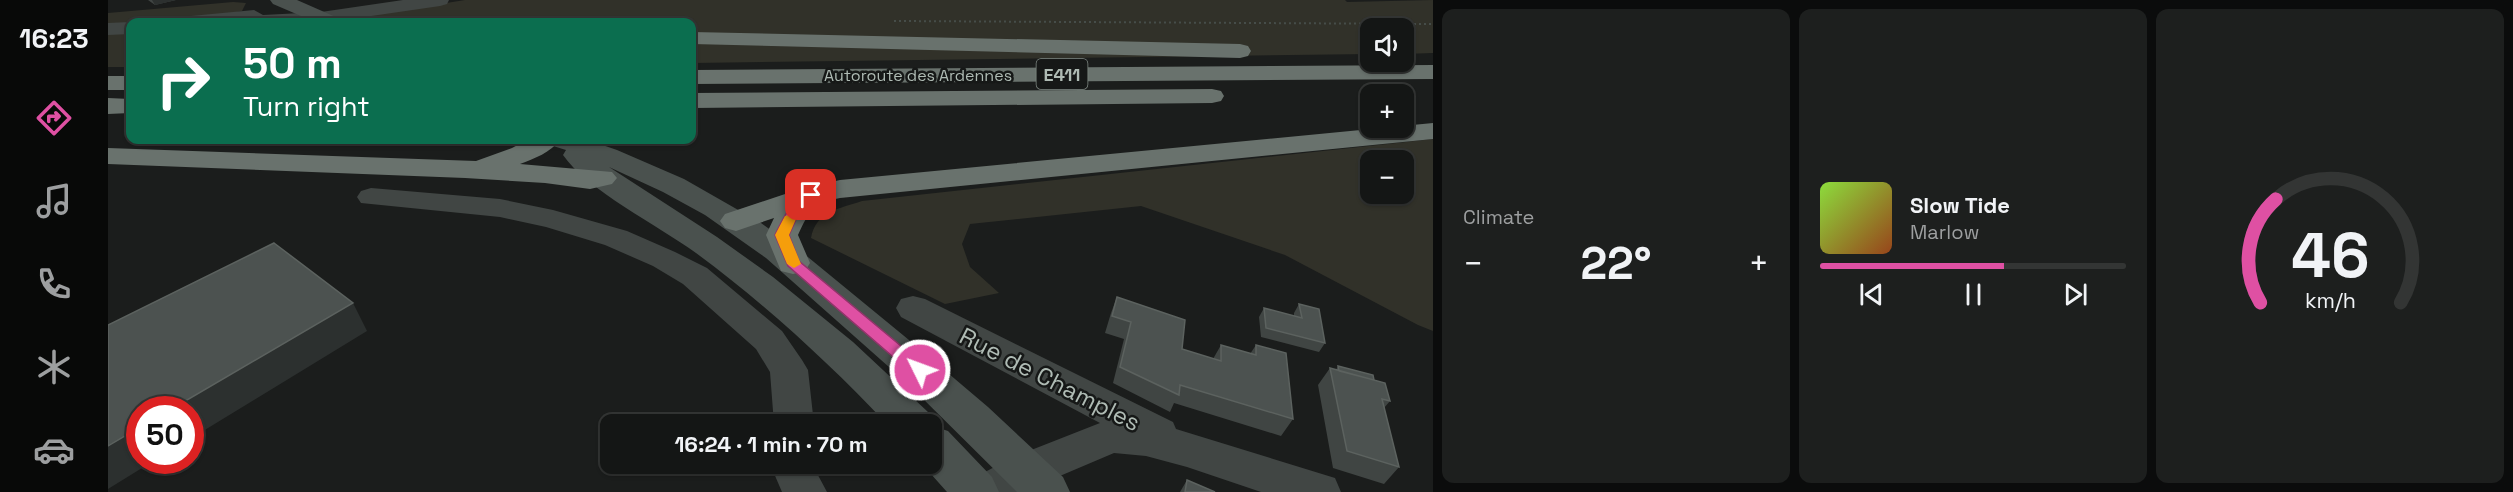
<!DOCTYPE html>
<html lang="en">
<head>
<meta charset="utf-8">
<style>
	body { margin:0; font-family:"Space Grotesk",sans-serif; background:#1d1f1e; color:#f1f3f6; height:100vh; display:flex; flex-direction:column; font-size:22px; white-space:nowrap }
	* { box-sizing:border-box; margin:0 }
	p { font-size:20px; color:#9d9fa0 }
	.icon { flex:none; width:33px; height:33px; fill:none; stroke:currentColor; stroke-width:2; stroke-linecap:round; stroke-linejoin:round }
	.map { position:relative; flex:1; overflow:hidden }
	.side { display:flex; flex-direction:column; gap:9px; padding:9px; background:#0b0c0c; width:1080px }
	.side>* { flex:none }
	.hud { position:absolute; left:18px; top:18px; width:570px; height:126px; border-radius:12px; box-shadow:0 2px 4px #0004,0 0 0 2px #333534; background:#0b6e4f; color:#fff; overflow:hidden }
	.buttons { position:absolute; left:1252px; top:18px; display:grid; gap:12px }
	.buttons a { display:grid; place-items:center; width:54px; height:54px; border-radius:12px; background:#141615; box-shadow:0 2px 4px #0004,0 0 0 2px #333534; font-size:30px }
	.speed { position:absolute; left:18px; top:396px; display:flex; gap:12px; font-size:30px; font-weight:700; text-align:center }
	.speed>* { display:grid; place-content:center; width:78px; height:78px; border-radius:50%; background:#141615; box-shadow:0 2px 4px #0004,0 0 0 2px #333534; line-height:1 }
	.speed .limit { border:9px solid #d22; background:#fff; color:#111 }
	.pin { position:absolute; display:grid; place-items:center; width:51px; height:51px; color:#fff; margin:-26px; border-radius:12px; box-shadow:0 3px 9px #0006 }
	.me { position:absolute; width:66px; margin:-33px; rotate:312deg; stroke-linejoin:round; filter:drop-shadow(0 0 4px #0008) }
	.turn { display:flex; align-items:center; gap:21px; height:126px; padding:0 18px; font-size:27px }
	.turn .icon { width:78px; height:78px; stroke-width:2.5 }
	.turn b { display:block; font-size:42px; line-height:51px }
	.big { font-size:45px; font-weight:700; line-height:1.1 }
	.side .widget { flex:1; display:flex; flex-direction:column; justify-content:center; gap:9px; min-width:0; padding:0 21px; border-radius:12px; background:#1d1f1e }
	.side .dial { align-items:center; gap:0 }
	.dial svg { height:156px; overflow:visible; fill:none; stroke:#333534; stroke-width:7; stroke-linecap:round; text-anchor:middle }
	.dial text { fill:#f1f3f6; stroke:none }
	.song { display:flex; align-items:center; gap:18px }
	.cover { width:72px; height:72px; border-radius:9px; background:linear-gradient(135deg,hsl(90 70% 55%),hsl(20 70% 35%)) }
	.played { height:6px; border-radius:3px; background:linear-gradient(90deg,#df50a3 60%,#333534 60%) }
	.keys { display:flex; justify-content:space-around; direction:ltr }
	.heat { display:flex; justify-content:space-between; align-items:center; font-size:33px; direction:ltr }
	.side .tiles { flex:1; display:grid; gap:9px; grid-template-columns:repeat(3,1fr) }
	.trip { position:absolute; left:492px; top:414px; width:342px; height:60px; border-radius:12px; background:#141615; box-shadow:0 2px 4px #0004,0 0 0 2px #333534; font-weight:700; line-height:60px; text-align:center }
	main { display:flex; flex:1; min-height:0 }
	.tab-bar { display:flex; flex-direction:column; width:108px; justify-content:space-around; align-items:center; background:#080908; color:#9d9fa0 }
	.tab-bar .icon { width:42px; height:42px }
	.tab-bar .on { color:#df50a3 }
	.tab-bar b { font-size:27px; color:#f1f3f6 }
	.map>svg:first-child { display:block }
</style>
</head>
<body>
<main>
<nav class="tab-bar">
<b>16:23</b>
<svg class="icon on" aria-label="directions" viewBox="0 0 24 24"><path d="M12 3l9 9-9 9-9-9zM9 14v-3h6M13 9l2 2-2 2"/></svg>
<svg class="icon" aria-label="music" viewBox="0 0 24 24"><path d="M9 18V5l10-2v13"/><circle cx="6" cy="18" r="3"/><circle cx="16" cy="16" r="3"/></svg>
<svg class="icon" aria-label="phone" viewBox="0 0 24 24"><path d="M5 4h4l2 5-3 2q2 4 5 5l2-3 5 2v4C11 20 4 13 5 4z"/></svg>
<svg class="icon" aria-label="climate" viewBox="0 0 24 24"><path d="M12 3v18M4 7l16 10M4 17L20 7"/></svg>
<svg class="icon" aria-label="car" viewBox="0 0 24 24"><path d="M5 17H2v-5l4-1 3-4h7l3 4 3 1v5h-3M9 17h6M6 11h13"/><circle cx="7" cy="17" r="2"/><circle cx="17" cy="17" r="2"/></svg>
</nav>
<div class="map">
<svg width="1325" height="492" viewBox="0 0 1325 492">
	<rect width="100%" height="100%" fill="#1b1d1c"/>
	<!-- green -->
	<path fill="#313129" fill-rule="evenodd" d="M357 0H1237L1239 2 1325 0V53L1296 54V28H1263V54L584 63V22H273L257 16Z
		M125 2 138 3 134 11 101 18 0 24V13Z
		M22 32V67H0V34Z
		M1325 139V331L1310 325 1177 255 1033 206 862 224 854 244 862 267 891 293 837 304 703 238C708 211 731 209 754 201ZM1263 160H1296V194H1263Z"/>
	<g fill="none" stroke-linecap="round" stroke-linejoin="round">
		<!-- path -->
		<path stroke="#464d49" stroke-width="2" stroke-dasharray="2 3" stroke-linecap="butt" d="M336 20 581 19
			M786 21 1325 24"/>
		<!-- street -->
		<path fill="#414644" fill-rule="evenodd" d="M295 0H341L339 4 332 6 222 22H73L76 18 83 16 146 10 155 15 213 12Z
			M22 22H24L22 34 0 35V23Z
			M263 188 392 199 445 210 519 231 567 252 599 268 674 331 694 360 700 370 706 424H666L662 372 648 349 575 284 545 266 497 245 438 227 392 217 253 203 249 197 253 191Z
			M805 296 817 299 1065 422 1068 429 1227 478 1233 492H1153L1079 467 1038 456 1006 453 933 484 921 492H860L866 478 903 458 992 423 793 317 788 308 793 299Z
			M662 464H704L719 492H674Z"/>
		<!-- secondary -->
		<path fill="#4a514e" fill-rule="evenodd" d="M162 0H189L230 18 233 22H207L165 4Z
			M442 140H480L509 150 576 179 653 223 695 253 801 340 880 407 955 477 962 492H909L799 383 658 258 597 215 555 192 501 167 609 237 665 277 745 342 820 412 825 426 840 431 884 477 891 492H839L814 464H824V424H779C720 362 657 304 588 253 551 226 479 190 455 155L458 150 445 146Z"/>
		<!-- highway -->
		<path fill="#69726d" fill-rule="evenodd" d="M584 32 1132 44 1140 46 1143 51 1140 56 1132 58 584 44Z
			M1325 65V79L584 84V70Z
			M0 76H22V90H0Z
			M1104 89 1113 91 1116 96 1113 101 1104 103 584 108V93Z
			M0 98 22 99V113L0 114Z
			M1325 123V139L732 198C706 203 701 211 690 235L702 263 697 271 685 274 673 271 658 235 666 218 628 231 617 228 612 221 617 214 692 189 732 180Z
			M419 140H452C443 152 426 159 412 164L504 172 509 178 504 184 482 189 437 183 357 178 0 164V148L368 161 404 148Z"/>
	</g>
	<!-- wall -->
	<path fill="#404543" d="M40 0H68L47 5Z
		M1009 297 1074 349 1105 359 1113 345 1142 354 1148 345 1185 419 1173 436 1066 403 1062 412 1005 383 1016 339 997 333 1003 313Z
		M1191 304 1217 343 1211 352 1153 337 1151 317 1156 308 1186 316V313Z
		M1230 366 1266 380 1282 401 1276 408 1291 467 1276 484 1225 468 1210 385 1222 368 1228 370Z
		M1079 480 1107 492H1072Z"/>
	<!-- shaded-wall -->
	<path fill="#2c302f" d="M44 0H68L47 5Z
		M245 303 259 331 82 439V410H62Z
		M32 427V460H47L0 489V446Z"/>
	<!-- building -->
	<path fill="#4c5250" stroke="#5c625f" stroke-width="1.5" d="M166 243 245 303 62 410H32V427L0 446V325Z
		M1009 297 1077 320 1074 349 1113 361V345L1148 355V345L1178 353 1185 419 1072 385 1071 395 1012 367 1023 322 1004 316Z
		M1191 304 1211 309 1217 343 1158 328 1156 308 1194 318Z
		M1230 366 1265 375 1266 380 1231 371Z
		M1222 368 1277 383 1282 401 1274 399 1291 467 1239 451Z
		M1079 480 1107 492H1077Z"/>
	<!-- route -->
	<path fill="#df50a3" stroke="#91346a" stroke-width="1.5" d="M703 191 709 195 691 213 681 235 691 261 817 366 820 370 817 375 812 376 806 375 680 266 667 235C675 219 684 197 703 191Z"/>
	<!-- slow -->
	<path fill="#f59e0b" d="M682 215 688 219 681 235 693 264 686 268 679 264 667 235 677 216Z"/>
	<g text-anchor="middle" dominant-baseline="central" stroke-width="5" stroke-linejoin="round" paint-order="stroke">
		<!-- far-street labels -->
		<g font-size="16" fill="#afbbb4" stroke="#161817">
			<text x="810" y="75">Autoroute des Ardennes</text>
		</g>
		<!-- shield labels -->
		<rect fill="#161817" stroke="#818a85" stroke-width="1.5" x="928.5" y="59" width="51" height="30" rx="4.5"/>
		<g font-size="18" font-weight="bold" fill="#afbbb4">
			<text x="954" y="74">E411</text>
		</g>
		<!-- near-street labels -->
		<g font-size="24" fill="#afbbb4" stroke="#161817">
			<text transform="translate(942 379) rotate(27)">Rue de Champles</text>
		</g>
	</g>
</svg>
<div class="buttons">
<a><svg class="icon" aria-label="sound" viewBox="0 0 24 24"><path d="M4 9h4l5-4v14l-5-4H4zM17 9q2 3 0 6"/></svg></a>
<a>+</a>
<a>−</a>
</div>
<div class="speed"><div class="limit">50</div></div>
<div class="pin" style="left:703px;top:195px;background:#d93025"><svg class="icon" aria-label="arrive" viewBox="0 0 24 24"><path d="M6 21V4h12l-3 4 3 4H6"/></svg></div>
<svg class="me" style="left:812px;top:370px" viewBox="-20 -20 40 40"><circle r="17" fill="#df50a3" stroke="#fff" stroke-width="3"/><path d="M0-11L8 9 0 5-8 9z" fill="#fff"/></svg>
<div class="trip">16:24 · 1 min · 70 m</div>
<div class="hud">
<div class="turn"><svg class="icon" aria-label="right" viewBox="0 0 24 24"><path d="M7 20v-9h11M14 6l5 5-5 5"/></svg><div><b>50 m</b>Turn right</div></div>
</div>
</div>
<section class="side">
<div class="tiles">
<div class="widget"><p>Climate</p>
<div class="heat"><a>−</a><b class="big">22°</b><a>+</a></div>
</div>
<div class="widget">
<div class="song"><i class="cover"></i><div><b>Slow Tide</b><p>Marlow</p></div></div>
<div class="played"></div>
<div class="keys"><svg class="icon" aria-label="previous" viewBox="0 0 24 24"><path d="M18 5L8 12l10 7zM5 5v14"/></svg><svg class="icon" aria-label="pause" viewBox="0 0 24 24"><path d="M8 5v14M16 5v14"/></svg><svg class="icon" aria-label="next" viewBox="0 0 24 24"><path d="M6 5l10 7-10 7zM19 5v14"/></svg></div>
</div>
<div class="widget dial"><svg viewBox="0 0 100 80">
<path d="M14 69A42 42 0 1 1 86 69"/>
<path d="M14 69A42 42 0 0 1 22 16" stroke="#df50a3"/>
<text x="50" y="56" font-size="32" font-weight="700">46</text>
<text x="50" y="72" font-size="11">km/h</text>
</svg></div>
</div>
</section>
</main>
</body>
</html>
